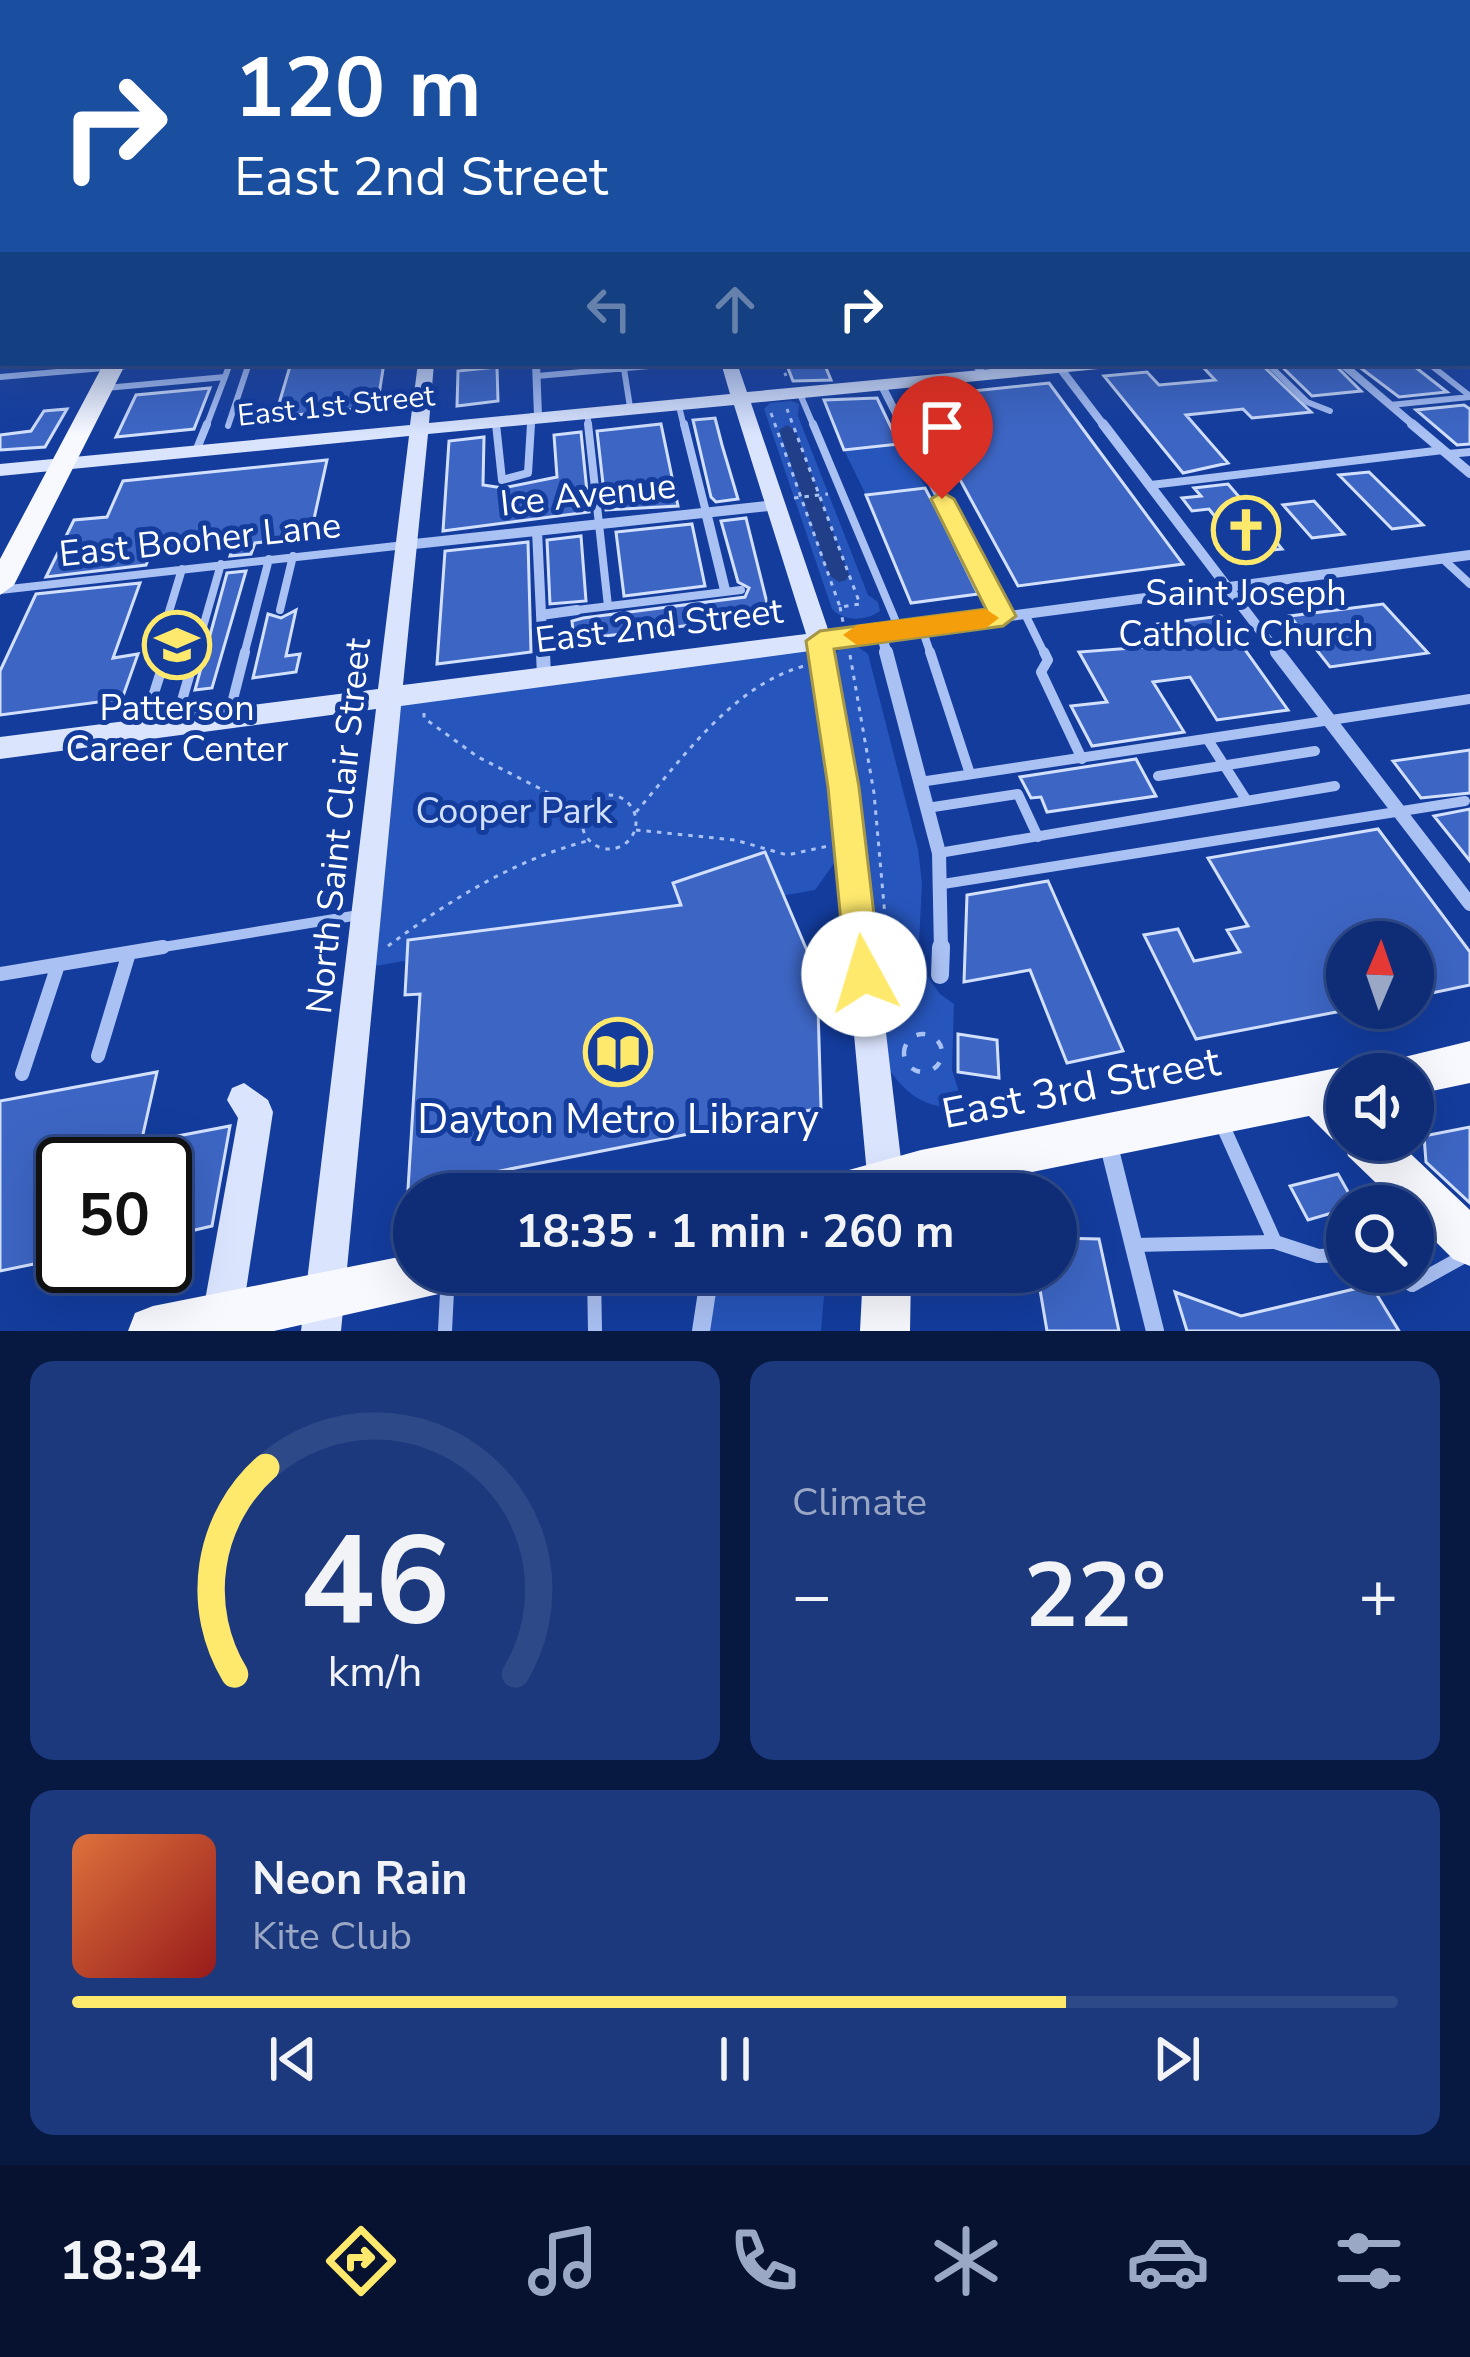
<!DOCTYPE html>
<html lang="en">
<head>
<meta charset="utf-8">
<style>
	body { margin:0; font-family:"Nunito Sans",sans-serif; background:#1c397e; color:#f1f3f6; height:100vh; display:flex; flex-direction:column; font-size:45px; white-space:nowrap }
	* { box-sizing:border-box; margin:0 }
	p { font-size:39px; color:#9ba8c5 }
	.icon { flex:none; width:66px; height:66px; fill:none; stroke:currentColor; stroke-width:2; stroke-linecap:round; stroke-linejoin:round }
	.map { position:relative; height:1331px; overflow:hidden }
	.side { display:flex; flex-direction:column; gap:30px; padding:30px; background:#081941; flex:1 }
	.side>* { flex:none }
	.guide { position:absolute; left:0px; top:0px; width:1470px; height:366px; box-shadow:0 12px 48px #0002,0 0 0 3px #2e4988; background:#1a4fa0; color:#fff; overflow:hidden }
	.needle { width:78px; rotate:2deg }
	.fabs { position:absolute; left:1326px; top:921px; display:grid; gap:24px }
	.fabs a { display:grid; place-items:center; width:108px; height:108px; border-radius:50%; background:#0e2d76; box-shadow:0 12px 48px #0002,0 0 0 3px #2e4988; font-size:60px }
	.speed { position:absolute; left:36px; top:1137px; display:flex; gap:24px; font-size:60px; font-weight:700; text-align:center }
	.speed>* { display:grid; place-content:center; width:156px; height:156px; border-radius:50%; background:#0e2d76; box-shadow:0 12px 48px #0002,0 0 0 3px #2e4988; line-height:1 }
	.speed .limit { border:6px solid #111; border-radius:18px; background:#fff; color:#111 }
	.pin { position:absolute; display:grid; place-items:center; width:102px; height:102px; color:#fff; margin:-123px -51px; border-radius:50% 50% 50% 0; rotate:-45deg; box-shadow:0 0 12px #0007 }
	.pin .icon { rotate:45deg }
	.me { position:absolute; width:132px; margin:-66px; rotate:354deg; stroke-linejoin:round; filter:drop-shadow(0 0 9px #0008) }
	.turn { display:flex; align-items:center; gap:42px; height:252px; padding:0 36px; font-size:54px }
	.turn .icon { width:156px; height:156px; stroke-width:2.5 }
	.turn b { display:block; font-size:84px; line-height:102px }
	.lanes { display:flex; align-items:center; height:114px; padding:0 36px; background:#0003; justify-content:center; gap:60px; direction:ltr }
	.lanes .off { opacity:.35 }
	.big { font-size:90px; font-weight:700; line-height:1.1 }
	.side .widget { flex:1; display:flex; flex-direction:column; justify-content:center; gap:18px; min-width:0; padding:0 42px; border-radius:24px; background:#1c397e }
	.side .dial { align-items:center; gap:0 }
	.dial svg { height:312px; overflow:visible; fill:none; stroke:#2e4988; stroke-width:7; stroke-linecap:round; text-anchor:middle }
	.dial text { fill:#f1f3f6; stroke:none }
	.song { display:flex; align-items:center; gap:36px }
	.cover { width:144px; height:144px; border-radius:18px; background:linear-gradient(135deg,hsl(20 70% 55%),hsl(0 70% 35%)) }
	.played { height:12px; border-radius:6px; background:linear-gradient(90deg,#ffe96d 75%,#2e4988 75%) }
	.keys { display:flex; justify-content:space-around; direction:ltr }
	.heat { display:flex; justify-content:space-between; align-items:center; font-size:66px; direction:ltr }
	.side .tiles { flex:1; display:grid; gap:30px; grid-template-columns:1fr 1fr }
	.widget:last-child { grid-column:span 2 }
	.trip { position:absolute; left:393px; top:1173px; width:684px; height:120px; border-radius:60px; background:#0e2d76; box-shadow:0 12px 48px #0002,0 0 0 3px #2e4988; font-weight:700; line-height:120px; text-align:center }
	.tabs { display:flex; height:192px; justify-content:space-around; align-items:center; background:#06122f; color:#9ba8c5 }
	.tabs .icon { width:84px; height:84px }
	.tabs .selected { color:#ffe96d }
	.tabs b { font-size:54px; color:#f1f3f6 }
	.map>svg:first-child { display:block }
</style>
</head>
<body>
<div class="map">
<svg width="1470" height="1331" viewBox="0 0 1470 1331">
	<rect width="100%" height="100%" fill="#133c9d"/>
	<!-- green -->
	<path fill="#2655bb" d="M791 401 799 404 798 416 868 595 878 602 880 611C867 621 843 622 832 609L764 409 770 403Z
		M899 444 926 488 866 495 844 450Z
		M820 641 850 841 815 890 358 969 390 698Z
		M854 644 868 654 918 849 922 883 918 963 940 994 954 1004 952 1070 963 1105C927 1113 901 1091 884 1061L832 658 842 646Z
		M717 1273 826 1272 821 1331H706Z"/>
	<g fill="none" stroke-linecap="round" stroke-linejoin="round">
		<!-- canal -->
		<path fill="#213f89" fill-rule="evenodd" d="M787 425 795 430 849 575 846 580 839 582 829 575 779 430Z"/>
	</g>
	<!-- building -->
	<path fill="#3d66c4" stroke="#d2e0fd" stroke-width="3" d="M291 363H384L377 407 275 417Z
		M786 363H824L831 380 793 381Z
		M1260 363 1311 412 1252 418 1243 409 1186 415 1228 463 1183 473 1104 376 1147 372 1159 385 1215 380 1202 366Z
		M1278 363H1333L1361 391 1312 396Z
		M1354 363H1410L1447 392 1399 397Z
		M497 367 498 401 457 406 458 371Z
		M1049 383 1088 436 1183 564 1018 586 915 397Z
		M210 388 194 429 116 437 136 395Z
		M877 398 899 444 844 450 824 400Z
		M1464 405 1470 409V444L1457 445 1416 410Z
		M67 409 45 447 0 450V435L31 431 44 411Z
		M715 418 722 445 738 499 716 502 711 497 693 420Z
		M661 424 678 506 606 510 597 431Z
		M581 432 589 512 443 531 449 441 484 437 483 485 503 488 557 477 554 435Z
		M327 460 310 537 255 543 251 554 230 556 234 545 150 555 146 565 46 577 74 520 107 517 123 481Z
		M1369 472 1423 525 1392 529 1339 475Z
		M1228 484 1259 520 1282 549 1244 553 1209 509 1192 511 1182 498 1201 496 1194 488Z
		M925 488 940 516 978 594 911 603 866 495Z
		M1314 501 1344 534 1312 538 1283 505Z
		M746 518 770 615 574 640 572 621 583 618 745 597 749 588 738 582 721 521Z
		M692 524 705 586 624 596 616 532Z
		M581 536 586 601 550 604 547 540Z
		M528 542 531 652 437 664 445 551Z
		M246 571 212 688 195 690 227 573Z
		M140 583 113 658 138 654 122 699 0 715V671L36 594Z
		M1383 604 1428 653 1330 667 1290 616Z
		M296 610 286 656 300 654 296 672 253 678 268 614 281 618Z
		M1221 616 1288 710 1217 720 1190 677 1153 682 1184 732 1092 746 1071 706 1107 702 1079 652 1172 645 1158 624Z
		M1470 750V793L1421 798 1393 761Z
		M1136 759 1156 796 1047 812 1041 797 1031 798 1020 777Z
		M1470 809V861L1434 816Z
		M1378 829 1470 952V985L1413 997V942H1347V1010L1196 1039 1144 935 1178 929 1194 961 1240 952 1227 930 1248 926 1208 858Z
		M765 852 817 974 821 1108 408 1189 420 994 405 995 408 940 681 905 673 883Z
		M1048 881 1123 1051 1067 1063 1030 970 964 982 967 895Z
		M958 1034 997 1040 999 1078 958 1072Z
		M157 1072 141 1143 230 1126 212 1226 165 1237V1164H63V1258L0 1271V1101Z
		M1470 1127V1203L1426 1162 1424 1136Z
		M1338 1174 1356 1206 1308 1220 1290 1186Z
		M1056 1238 1099 1239 1119 1331H1047L1037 1272H1056Z
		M1371 1285 1399 1331H1187L1175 1292 1241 1316Z"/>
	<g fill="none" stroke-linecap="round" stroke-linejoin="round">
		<!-- path-far1 -->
		<path stroke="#aac1f4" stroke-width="3" stroke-dasharray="4.5 6" stroke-linecap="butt" d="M781 363 786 376
			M771 413 840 607 860 604 787 409
			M840 607 843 622
			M850 655 874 793 888 950
			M424 713V718L478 757 584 811
			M582 822a27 27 0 1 1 54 0a27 27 0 1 1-54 0Z
			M636 812C683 758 732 686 804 666
			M636 830 735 840 787 855 828 846
			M388 946C450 900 512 861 587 841"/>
		<!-- path -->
		<path stroke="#aac1f4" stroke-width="4.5" stroke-dasharray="9 14" stroke-linecap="butt" d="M888 947 892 991
			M904 1053a19 19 0 1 1 38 0a19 19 0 1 1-38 0Z"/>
		<!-- lane-far3 -->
		<path stroke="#aac1f4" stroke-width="6" d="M1267 363 1307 402 1330 411
			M1428 363 1470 396
			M624 369 630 407
			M537 376 683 363
			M0 377 161 363
			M106 388 225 377 230 363
			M800 394 814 427
			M678 402 684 427
			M1390 405 1470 397
			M587 412 589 427
			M496 420 497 427
			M228 426 249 363
			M206 427 225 377
			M531 427 532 416"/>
		<!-- lane-far2 -->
		<path stroke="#aac1f4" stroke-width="8" d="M496 424 502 480 528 473 531 424
			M588 424 608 606
			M684 424 706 512
			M813 424 899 629
			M196 451 207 424
			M1448 454 1470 452
			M1151 485 1443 450
			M1443 559 1470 584
			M0 590 405 545
			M280 610 293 556
			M577 610 741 590
			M1025 614 1045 655
			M921 626 931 655
			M166 655 170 643 161 638 182 569
			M195 655 221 564
			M244 655 269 559"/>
		<!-- lane-far1 -->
		<path stroke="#aac1f4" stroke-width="10" d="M930 652 970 774
			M1044 652 1048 660 1041 672 1082 759
			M228 719 245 652
			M176 721 196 652
			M144 725 167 652
			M1208 740 1247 801
			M1158 776 1315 751
			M920 782 1470 699
			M927 808 1018 794 1038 837
			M939 853 1335 786
			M943 884 1465 801
			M145 950 359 915"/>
		<!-- lane -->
		<path stroke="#aac1f4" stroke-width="14" d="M0 974 163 947
			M98 1056 129 953
			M22 1074 58 965
			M1275 1242 1318 1256 1347 1255
			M1134 1245 1275 1242 1222 1124
			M594 1272 595 1331
			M1394 1272 1412 1285 1470 1253
			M445 1331 448 1272"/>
		<!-- street-far3 -->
		<path stroke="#aac1f4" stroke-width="8" d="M536 363 538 416
			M975 363 980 370
			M1341 363 1416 427
			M1060 368 1105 427
			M882 386 903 427"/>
		<!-- street-far2 -->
		<path stroke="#aac1f4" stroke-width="10" d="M902 424 1003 616
			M1103 424 1279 655
			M1412 424 1470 473
			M706 512 725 590
			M537 531 543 655
			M405 545 777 505
			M541 615 577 610
			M881 632 887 655
			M821 641 1470 555"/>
		<!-- street-far1 -->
		<path stroke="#aac1f4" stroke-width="14" d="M543 652 544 677
			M886 652 939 853 941 950
			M1277 652 1470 904"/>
		<!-- street -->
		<path stroke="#aac1f4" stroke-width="18" d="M940 975 941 947
			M1108 1142 1155 1331
			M701 1331 710 1272"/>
		<!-- secondary -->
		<path fill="#dae4fd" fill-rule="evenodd" d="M1467 258H1470V268H1467Z
			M1467 320H1470V330H1467Z
			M418 363H434L429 423 730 394 721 363H737L747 392 1056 363H1117L1109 368 751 403 832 641 857 787 904 1185 900 1194H872L868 1185 831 787 810 651 401 706 341 1331H301L376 709 0 759V737L378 689 409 436 0 476V464L410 425ZM734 405 806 634 403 685 428 434Z
			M244 1083 268 1100 273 1112 242 1317 236 1331H208L202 1317 238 1118 227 1100 232 1088Z"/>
		<!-- primary -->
		<path fill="#f7f9ff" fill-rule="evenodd" d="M0 300H3V312H0Z
			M104 363H126L14 585 0 595V559Z
			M1470 1041V1083L1413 1095V1074H1390L1396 1059Z
			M1347 1066 1363 1074H1347V1140H1396L1470 1210V1266L1453 1259 1413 1219V1206H1400L1348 1156 1344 1144 1332 1139 1309 1116 923 1194H813L820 1178 921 1150Z
			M414 1254V1272H468L461 1289 274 1331H128L135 1313 153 1306Z
			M863 1272H911L910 1331H860Z"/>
		<!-- path-bridge -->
		<path stroke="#aac1f4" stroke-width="3" stroke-dasharray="4.5 6" stroke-linecap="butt" d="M794 498 828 494"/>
	</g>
	<!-- sky -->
	<linearGradient id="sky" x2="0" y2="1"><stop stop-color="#0a2156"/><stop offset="0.57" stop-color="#3356a5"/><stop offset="1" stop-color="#3356a5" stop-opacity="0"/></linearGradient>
	<rect width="1470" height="435" fill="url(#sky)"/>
	<!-- route -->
	<path fill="#ffe96d" stroke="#a69747" stroke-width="3" d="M942 492 954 499 1016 616 1003 626 834 649 859 787 881 974 876 987 864 992 851 987 846 974 828 787 806 641 820 631 986 609 931 499Z"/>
	<!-- slow -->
	<path fill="#f59e0b" d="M986 609 999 618 986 628 857 645 843 635 857 625Z"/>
	<!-- icons -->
	<defs>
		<g id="church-ring" transform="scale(3.45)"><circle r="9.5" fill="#133c9d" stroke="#ffe96d" stroke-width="1.5"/><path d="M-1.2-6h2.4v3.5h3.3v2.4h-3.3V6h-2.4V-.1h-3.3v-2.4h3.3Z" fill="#ffe96d"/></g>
		<g id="school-ring" transform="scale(3.45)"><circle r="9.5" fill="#133c9d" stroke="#ffe96d" stroke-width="1.5"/><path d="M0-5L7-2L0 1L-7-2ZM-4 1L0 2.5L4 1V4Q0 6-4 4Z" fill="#ffe96d"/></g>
		<g id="library-ring" transform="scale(3.45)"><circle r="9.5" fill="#133c9d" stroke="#ffe96d" stroke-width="1.5"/><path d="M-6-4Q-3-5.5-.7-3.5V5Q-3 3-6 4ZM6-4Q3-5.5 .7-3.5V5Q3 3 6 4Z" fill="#ffe96d"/></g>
	</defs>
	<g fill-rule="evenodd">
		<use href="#church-ring" x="1246" y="530"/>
		<use href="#school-ring" x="177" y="645"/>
		<use href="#library-ring" x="618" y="1052"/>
	</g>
	<g text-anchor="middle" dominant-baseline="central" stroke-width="10" stroke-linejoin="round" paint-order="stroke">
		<!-- far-street labels -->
		<g font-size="30" fill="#fff" stroke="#133c9d">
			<text transform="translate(336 406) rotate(-6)">East 1st Street</text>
		</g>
		<!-- street labels -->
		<g font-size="36" fill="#fff" stroke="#133c9d">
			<text transform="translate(588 495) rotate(-6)">Ice Avenue</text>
			<text transform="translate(200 540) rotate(-6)">East Booher Lane</text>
			<text transform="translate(659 626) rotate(-7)">East 2nd Street</text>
			<text transform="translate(339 826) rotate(-84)">North Saint Clair Street</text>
		</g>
		<!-- poi labels -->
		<g font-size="36" fill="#fff" stroke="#133c9d">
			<text x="1246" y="593">Saint Joseph<tspan x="1246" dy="41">Catholic Church</tspan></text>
			<text x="177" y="708">Patterson<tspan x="177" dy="41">Career Center</tspan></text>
		</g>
		<!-- park labels -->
		<g font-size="36" fill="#d2e0fd" stroke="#133c9d">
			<text x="514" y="811">Cooper Park</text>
		</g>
		<!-- near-street labels -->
		<g font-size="42" fill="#fff" stroke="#133c9d">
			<text transform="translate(1081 1088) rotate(-11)">East 3rd Street</text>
		</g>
		<!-- near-poi labels -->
		<g font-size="42" fill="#fff" stroke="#133c9d">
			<text x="618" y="1119">Dayton Metro Library</text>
		</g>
	</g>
</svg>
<div class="fabs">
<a><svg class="needle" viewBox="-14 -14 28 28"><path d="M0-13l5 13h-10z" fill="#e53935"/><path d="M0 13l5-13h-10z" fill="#9ba8c5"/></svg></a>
<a><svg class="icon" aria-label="sound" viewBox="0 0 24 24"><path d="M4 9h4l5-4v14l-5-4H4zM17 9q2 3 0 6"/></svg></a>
<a><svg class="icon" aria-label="search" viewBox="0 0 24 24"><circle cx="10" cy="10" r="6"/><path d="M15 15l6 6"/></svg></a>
</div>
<div class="speed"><div class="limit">50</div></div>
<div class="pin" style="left:942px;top:499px;background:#d93025"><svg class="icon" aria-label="arrive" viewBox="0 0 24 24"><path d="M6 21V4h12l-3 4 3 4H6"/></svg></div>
<svg class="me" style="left:864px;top:974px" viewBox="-20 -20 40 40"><circle r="19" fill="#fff"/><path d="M0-13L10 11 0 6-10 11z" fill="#ffe96d"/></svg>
<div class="trip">18:35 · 1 min · 260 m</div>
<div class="guide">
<div class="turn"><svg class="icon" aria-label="right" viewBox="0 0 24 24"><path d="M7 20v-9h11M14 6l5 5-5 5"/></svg><div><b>120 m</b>East 2nd Street</div></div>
<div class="lanes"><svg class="icon off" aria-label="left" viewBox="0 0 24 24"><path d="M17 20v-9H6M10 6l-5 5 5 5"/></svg><svg class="icon off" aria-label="ahead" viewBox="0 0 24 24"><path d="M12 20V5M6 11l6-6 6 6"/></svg><svg class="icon" aria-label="right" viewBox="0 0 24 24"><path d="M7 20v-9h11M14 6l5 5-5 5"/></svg></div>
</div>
</div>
<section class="side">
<div class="tiles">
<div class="widget dial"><svg viewBox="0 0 100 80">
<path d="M14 69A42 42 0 1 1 86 69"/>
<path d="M14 69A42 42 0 0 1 22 16" stroke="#ffe96d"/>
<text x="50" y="56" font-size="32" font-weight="700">46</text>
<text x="50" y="72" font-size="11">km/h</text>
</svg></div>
<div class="widget"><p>Climate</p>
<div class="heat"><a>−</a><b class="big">22°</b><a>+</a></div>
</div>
<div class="widget">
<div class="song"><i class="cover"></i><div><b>Neon Rain</b><p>Kite Club</p></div></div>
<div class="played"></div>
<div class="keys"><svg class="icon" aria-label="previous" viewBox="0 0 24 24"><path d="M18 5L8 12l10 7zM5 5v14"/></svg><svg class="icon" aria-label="pause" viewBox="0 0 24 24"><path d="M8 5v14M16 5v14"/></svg><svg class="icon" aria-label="next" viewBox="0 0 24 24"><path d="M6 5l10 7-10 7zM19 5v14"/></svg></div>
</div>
</div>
</section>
<nav class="tabs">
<b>18:34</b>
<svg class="icon selected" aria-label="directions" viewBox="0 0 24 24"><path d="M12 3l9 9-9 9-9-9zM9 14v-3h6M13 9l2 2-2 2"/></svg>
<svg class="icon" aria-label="music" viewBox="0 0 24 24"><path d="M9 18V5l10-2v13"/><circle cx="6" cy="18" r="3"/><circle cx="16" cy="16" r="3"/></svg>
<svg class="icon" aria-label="phone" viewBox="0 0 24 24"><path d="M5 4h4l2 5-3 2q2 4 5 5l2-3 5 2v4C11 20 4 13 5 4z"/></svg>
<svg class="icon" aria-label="climate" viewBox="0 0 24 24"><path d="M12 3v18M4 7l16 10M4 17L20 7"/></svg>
<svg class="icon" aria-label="car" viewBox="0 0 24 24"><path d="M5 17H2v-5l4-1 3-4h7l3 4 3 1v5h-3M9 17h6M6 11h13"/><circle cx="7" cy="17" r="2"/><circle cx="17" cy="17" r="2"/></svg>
<svg class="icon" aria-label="filters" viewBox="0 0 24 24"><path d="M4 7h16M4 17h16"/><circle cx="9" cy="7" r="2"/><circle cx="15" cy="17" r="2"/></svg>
</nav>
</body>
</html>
